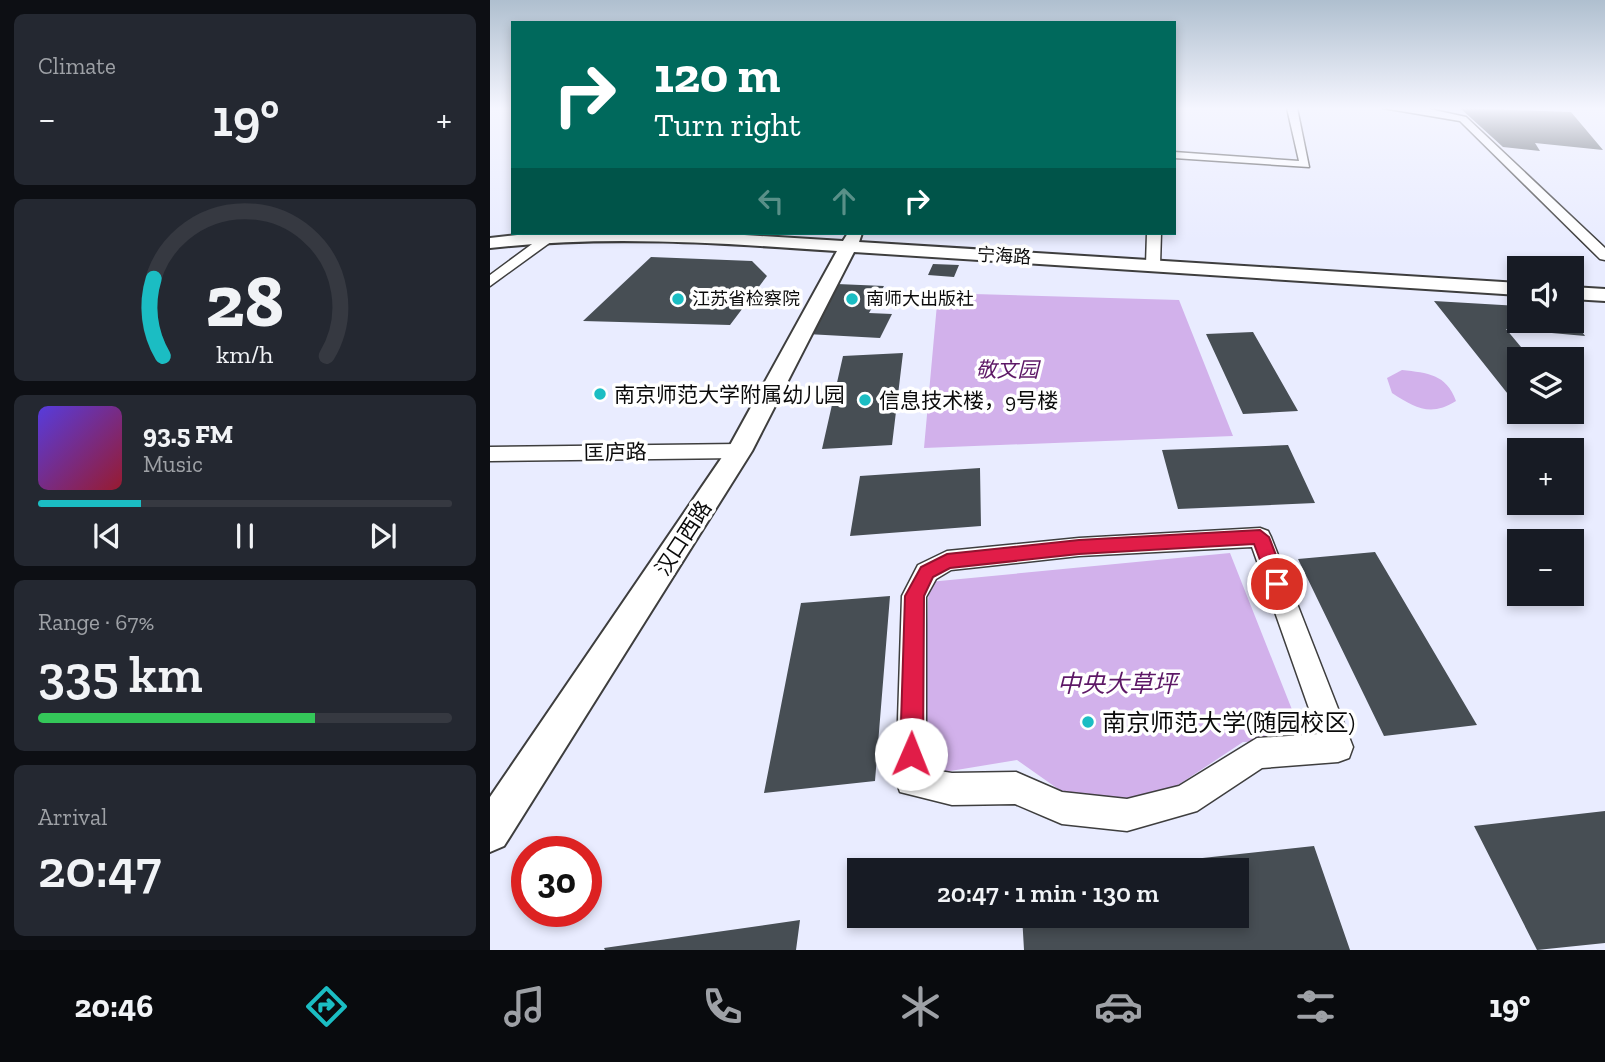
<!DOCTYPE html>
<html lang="en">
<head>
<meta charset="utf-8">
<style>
	body { margin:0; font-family:"Zilla Slab","Noto Sans SC",serif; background:#242831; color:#f1f3f6; height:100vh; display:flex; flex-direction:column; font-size:26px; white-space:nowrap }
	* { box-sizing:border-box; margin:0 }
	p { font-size:23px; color:#9ea1a6 }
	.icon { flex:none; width:38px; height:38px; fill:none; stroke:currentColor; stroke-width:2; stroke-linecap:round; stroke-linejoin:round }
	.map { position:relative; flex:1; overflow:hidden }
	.drawer { display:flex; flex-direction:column; gap:14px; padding:14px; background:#0d0f14; width:490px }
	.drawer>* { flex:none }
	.top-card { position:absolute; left:21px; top:21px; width:665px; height:214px; border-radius:0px; box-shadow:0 4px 10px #0003; background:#00695c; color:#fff; overflow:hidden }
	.fabs { position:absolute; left:1017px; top:256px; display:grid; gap:14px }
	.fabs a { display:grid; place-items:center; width:77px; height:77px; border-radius:0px; background:#171b24; box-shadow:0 4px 10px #0003; font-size:35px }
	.speed { position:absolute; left:21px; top:836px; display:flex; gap:14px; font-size:35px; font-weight:700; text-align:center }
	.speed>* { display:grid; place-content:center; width:91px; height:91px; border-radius:50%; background:#171b24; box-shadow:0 4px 10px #0003; line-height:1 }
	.speed .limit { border:10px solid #d22; background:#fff; color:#111 }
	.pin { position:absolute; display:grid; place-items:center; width:60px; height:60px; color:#fff; margin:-30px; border:4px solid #fff; border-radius:50%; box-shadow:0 2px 7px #0007 }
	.me { position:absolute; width:77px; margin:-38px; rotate:1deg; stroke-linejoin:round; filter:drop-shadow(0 0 5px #0008) }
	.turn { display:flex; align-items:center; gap:24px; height:147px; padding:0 28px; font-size:32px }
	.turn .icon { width:91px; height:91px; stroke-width:2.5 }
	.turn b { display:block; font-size:49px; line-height:60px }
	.lanes { display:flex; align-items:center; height:66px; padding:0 28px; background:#0003; justify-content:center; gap:35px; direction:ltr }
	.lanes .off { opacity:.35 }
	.big { font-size:52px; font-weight:600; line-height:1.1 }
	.drawer .tile { flex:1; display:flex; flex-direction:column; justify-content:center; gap:10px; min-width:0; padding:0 24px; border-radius:10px; background:#242831 }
	.drawer .dial { align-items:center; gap:0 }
	.dial svg { height:182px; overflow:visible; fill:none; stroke:#363941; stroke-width:7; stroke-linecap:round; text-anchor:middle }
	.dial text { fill:#f1f3f6; stroke:none }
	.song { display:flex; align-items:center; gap:21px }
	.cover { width:84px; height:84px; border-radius:10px; background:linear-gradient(135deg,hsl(250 70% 55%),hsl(350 70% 35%)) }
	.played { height:7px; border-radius:4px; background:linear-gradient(90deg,#1bbdc3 25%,#363941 25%) }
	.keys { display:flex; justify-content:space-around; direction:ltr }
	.heat { display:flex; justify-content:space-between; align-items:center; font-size:38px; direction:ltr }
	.charge { height:10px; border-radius:5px; background:linear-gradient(90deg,#34c759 67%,#363941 0) }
	.trip { position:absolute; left:357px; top:858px; width:402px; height:70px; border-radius:0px; background:#171b24; box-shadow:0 4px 10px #0003; font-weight:600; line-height:70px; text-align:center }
	.tab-bar { display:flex; height:112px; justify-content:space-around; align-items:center; background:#090b0e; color:#9ea1a6 }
	.tab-bar .icon { width:49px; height:49px }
	.tab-bar .active { color:#1bbdc3 }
	.tab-bar b { font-size:32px; color:#f1f3f6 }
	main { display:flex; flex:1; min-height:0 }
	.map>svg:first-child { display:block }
</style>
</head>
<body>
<main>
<section class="drawer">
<div class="tile"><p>Climate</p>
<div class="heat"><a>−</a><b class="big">19°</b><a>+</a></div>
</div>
<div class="tile dial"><svg viewBox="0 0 100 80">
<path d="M14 69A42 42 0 1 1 86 69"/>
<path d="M14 69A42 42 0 0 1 10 35" stroke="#1bbdc3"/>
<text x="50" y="56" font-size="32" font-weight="700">28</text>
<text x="50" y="72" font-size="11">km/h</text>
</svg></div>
<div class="tile">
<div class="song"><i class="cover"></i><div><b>93.5 FM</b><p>Music</p></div></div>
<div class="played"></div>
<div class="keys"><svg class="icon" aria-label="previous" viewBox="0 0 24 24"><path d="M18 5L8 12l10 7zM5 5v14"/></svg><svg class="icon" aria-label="pause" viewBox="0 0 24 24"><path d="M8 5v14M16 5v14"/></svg><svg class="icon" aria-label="next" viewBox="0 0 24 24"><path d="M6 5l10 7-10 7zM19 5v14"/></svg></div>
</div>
<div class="tile"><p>Range · 67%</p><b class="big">335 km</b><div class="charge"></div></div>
<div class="tile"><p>Arrival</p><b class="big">20:47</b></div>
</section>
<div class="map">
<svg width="1115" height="950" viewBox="0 0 1115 950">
	<rect width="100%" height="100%" fill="#e9ecff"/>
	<!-- green -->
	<path fill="#d2b1eb" d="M448 293 689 300 743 436 434 448Z
		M912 370C938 373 956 374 966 401 941 417 925 408 902 393L897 378Z
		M740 553 814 740 753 742 652 809 588 803 527 760 430 776 439 582Z"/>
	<!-- building -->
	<path fill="#474e54" d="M970 108 1081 112 1113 150 1045 143 1050 151 1013 147Z
		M161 257 262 261 277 276 240 325 93 321Z
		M443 264 469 265 464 277 438 275Z
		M347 284 394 286 379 313 402 314 390 338 317 334Z
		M944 301 1029 306V320H1082V317L1095 336 1016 329 1041 359H1029V408Z
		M763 332 808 411 753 414 716 334Z
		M413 353 402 445 332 449 353 356Z
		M1082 408 1087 415H1034L1031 411H1082Z
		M798 445 825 503 688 509 672 450Z
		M490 468 491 526 360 536 370 476Z
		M885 552 987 725 894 736 808 559Z
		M400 596 385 781 274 793 311 603Z
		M1115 811V943L1047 950 984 826Z
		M824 846 860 950H534L532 915H747V870L620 868Z
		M310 920 306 950H115L114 948Z"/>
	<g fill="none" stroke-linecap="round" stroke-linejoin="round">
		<!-- minor casing -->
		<g stroke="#3e3e3e" stroke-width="3">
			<path id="minor" d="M797 108H807L819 167 684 158V152L809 161Z
				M893 108H935L976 117 1115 248V260L1110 259 970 121Z
				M57 233 69 236 0 286V275Z
				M657 233H671L670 265 663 269 656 265Z
				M249 444 259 451 249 458 0 461V447Z
				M770 528 778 531 781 537 863 747 859 758 848 762 772 768 707 811 637 831 572 824 525 804 462 805 410 792 406 781 412 596 428 565 457 551 589 538ZM762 547 828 734 767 738 689 786 637 799 572 792 526 772 462 773 436 769V597L446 579 461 570 589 556Z"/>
		</g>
		<!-- tertiary casing -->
		<g stroke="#3e3e3e" stroke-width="4">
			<path id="tertiary" d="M46 233H223L353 241 358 233H372L369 242 1029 283V295L364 252 262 451 14 846 0 852V797L239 447 347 251C231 243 116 235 0 248V238Z
				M1082 287 1115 289V301L1082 299Z"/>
		</g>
		<!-- minor -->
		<use href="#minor" fill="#fff" fill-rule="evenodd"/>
		<!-- tertiary -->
		<use href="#tertiary" fill="#fff" fill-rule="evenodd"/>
	</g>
	<!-- sky -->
	<linearGradient id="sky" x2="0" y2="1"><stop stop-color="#afbfcf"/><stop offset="0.45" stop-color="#f5f6ff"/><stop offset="1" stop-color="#f5f6ff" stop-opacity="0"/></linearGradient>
	<rect width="1115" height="241" fill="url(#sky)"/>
	<!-- route -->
	<path fill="#e11d48" stroke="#92132f" stroke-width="2" d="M770 530 779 537 797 584 794 589H781L764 544 589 554 460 568 443 577 434 596 433 754 429 762 421 766 413 762 410 754 415 596 431 567 457 554 589 540Z"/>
	<!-- markers -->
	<g fill="#1bbdc3" stroke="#fff" stroke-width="2.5">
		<circle cx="188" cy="299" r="7"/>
		<circle cx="362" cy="299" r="7"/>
		<circle cx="110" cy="394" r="7"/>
		<circle cx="375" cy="400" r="7"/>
		<circle cx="598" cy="722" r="7"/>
	</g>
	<g text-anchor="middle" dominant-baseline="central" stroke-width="7" stroke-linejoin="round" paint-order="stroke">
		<!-- far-street labels -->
		<g font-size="18" fill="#0b0b0b" stroke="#fff">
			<text transform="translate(514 256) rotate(3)">宁海路</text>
		</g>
		<!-- far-poi labels -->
		<g font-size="18" fill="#0b0b0b" stroke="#fff" text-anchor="start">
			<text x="202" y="299">江苏省检察院</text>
			<text x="376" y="299">南师大出版社</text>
		</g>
		<!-- park labels -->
		<g font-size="21" font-style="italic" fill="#5d1866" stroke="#fff">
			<text x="517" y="369">敬文园</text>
		</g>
		<!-- poi labels -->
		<g font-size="21" fill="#0b0b0b" stroke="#fff" text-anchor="start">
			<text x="124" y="394">南京师范大学附属幼儿园</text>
			<text x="389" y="400">信息技术楼，9号楼</text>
		</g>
		<!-- street labels -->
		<g font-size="21" fill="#0b0b0b" stroke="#fff">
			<text transform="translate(125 452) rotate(-1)">匡庐路</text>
			<text transform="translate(193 538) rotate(-57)">汉口西路</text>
		</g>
		<!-- near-park labels -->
		<g font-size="24" font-style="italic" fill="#5d1866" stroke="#fff">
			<text x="627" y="683">中央大草坪</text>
		</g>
		<!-- near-poi labels -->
		<g font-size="24" fill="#0b0b0b" stroke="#fff" text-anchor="start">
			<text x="612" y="722">南京师范大学(随园校区)</text>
		</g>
	</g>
</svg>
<div class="fabs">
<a><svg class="icon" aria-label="sound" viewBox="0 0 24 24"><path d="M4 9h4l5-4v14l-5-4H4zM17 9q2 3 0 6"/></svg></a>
<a><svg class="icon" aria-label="layers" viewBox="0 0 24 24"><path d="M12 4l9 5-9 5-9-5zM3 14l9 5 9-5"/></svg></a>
<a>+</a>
<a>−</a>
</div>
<div class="speed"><div class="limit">30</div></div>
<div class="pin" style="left:787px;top:584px;background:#d93025"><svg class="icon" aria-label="arrive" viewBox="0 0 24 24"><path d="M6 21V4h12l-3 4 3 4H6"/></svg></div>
<svg class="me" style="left:421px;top:754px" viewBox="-20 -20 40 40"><circle r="19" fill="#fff"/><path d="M0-13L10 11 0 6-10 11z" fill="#e11d48"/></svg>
<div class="trip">20:47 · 1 min · 130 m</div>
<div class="top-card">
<div class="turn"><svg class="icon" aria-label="right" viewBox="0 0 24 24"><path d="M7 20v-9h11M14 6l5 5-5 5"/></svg><div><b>120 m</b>Turn right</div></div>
<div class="lanes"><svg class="icon off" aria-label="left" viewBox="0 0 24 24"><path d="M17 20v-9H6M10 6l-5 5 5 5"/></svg><svg class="icon off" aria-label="ahead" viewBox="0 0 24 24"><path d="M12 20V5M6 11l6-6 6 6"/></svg><svg class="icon" aria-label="right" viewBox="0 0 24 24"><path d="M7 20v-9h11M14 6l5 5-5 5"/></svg></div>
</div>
</div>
</main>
<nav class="tab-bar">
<b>20:46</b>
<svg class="icon active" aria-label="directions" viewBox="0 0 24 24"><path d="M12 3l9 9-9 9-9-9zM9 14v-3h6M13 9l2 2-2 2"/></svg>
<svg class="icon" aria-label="music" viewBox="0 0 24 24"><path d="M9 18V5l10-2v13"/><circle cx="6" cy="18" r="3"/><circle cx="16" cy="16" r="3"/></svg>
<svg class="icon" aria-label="phone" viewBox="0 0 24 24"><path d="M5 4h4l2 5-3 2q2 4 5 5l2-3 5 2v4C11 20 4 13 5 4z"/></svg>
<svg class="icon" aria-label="climate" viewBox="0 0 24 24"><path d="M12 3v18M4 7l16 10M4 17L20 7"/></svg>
<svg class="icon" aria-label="car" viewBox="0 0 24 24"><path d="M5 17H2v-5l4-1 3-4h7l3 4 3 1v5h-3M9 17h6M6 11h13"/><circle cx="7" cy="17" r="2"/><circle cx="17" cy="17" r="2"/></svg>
<svg class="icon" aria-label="filters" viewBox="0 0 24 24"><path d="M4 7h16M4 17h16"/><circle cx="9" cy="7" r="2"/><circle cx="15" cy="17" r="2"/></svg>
<b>19°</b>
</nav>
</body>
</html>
